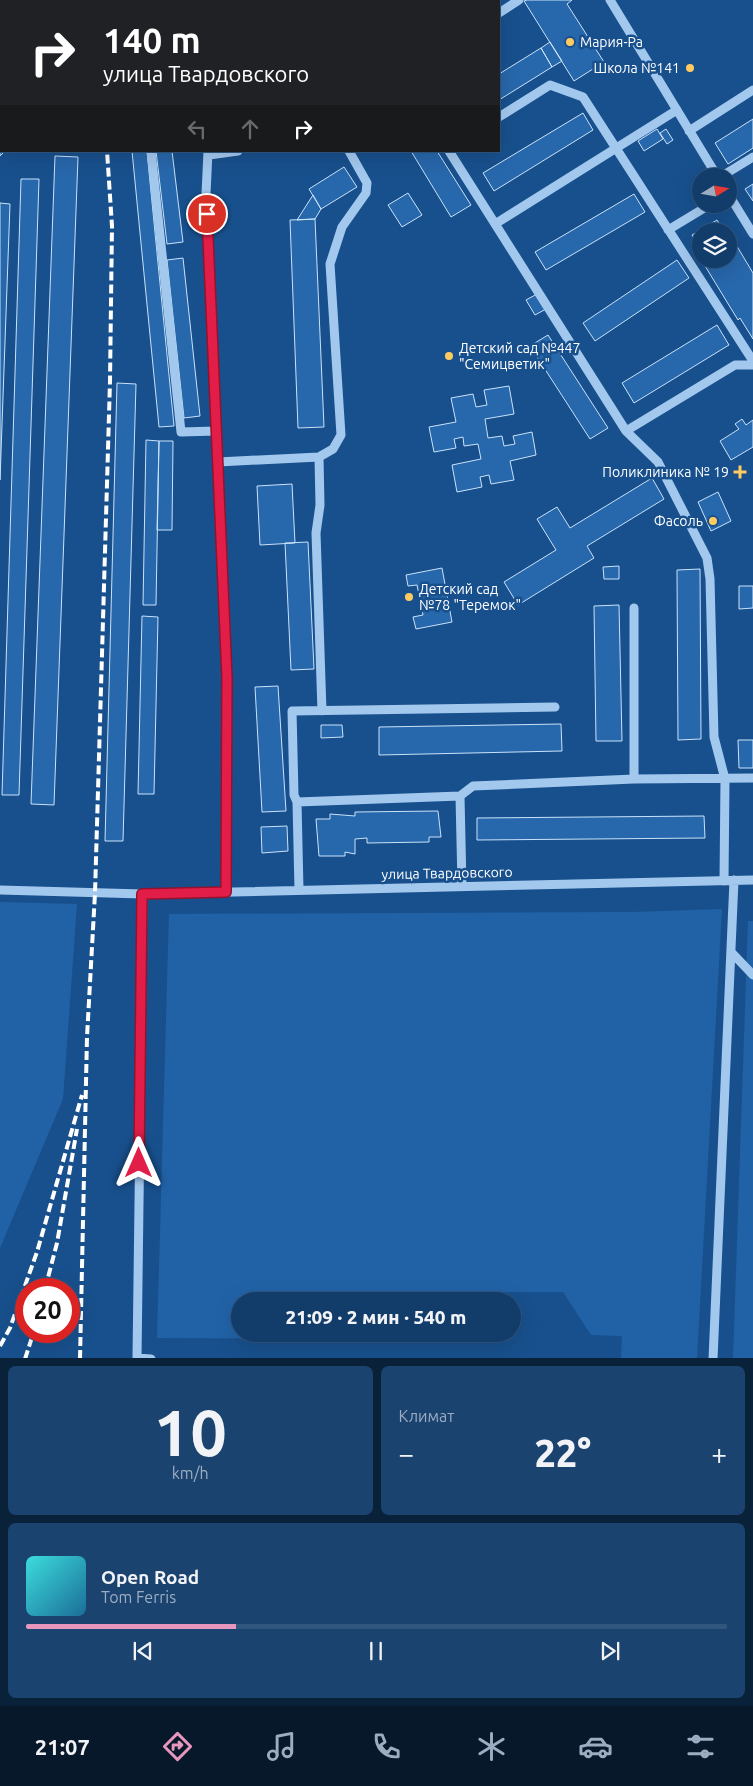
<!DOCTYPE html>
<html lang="ru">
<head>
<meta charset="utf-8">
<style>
	body { margin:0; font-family:Ubuntu,sans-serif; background:#1b4370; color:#f1f3f6; height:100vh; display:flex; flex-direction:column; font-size:19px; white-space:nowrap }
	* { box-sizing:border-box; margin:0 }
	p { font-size:16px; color:#9cadc1 }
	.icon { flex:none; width:28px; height:28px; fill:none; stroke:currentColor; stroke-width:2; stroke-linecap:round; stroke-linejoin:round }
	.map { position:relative; height:1358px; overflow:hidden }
	.side { display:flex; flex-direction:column; gap:8px; padding:8px; background:#0a213a; flex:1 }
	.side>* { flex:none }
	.banner { position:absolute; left:0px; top:0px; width:500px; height:152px; box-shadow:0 5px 20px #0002,0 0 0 1px #31567e; background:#202124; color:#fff; overflow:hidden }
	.needle { width:32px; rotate:79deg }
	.fabs { position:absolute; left:692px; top:168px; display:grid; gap:10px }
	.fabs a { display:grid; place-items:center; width:45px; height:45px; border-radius:50%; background:#123c6a; box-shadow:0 5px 20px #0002,0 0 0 1px #31567e; font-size:25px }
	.speed { position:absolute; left:15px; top:1278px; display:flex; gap:10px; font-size:25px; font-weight:700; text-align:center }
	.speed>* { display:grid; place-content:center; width:65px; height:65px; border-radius:50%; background:#123c6a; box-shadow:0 5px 20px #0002,0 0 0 1px #31567e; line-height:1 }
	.speed .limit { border:8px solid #d22; background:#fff; color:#111 }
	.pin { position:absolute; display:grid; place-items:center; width:42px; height:42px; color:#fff; margin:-21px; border:2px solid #fff; border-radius:50%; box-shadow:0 1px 5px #0007 }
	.me { position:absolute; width:55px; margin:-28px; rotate:0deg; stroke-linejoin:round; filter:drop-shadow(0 0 4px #0008) }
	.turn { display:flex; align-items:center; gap:18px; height:105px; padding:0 20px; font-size:22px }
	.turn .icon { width:65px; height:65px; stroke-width:2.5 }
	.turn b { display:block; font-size:35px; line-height:42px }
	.lanes { display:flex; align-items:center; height:48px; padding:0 20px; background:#0003; justify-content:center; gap:25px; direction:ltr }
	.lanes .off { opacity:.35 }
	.big { font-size:38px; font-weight:800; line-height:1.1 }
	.side .tile { flex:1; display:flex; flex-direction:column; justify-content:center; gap:8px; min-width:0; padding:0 18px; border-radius:8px; background:#1b4370 }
	.side .dial { align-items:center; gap:0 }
	.dial b { font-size:65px; line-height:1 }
	.song { display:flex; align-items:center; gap:15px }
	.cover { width:60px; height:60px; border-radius:8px; background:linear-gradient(135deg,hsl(180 70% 55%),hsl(200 70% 35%)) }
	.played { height:5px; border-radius:2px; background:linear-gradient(90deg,#e797bd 30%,#31567e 30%) }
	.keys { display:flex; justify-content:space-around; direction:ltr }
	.heat { display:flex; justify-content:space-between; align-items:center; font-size:28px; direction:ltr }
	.side .tiles { flex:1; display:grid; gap:8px; grid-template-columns:1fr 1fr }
	.tile:last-child { grid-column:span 2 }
	.trip { position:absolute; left:231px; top:1292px; width:290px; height:50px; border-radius:25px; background:#123c6a; box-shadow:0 5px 20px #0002,0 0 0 1px #31567e; font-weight:800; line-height:50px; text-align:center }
	.menu { display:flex; height:80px; justify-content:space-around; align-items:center; background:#07182a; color:#9cadc1 }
	.menu .icon { width:35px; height:35px }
	.menu .selected { color:#e797bd }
	.menu b { font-size:22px; color:#f1f3f6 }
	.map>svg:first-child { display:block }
</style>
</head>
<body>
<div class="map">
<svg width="753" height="1359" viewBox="0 0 753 1359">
	<rect width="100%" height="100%" fill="#18508d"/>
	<!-- green -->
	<path fill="#2162a6" d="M0 902 77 904 63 1099 0 1248Z
		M722 909 697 1358H621L622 1336 591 1335 563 1292H490L476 1301H417L416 1298 414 1301H240V1334H400L398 1339 157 1338 169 914 631 912Z
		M748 921H753V1358L733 1359Z"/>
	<!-- building -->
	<path fill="#2767ab" stroke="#cae2fa" d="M527 0H572L567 4 604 62 574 81 524 1Z
		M550 42 562 61 552 67 541 48Z
		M541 48 552 67 499 100V74Z
		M0 101 1 151H5L0 156Z
		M583 113 593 130 494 191 483 173Z
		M753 119V148L728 164 715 143Z
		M657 129 663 139 644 151 638 141Z
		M666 129 673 140 667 144 660 133Z
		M132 151H147L174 426 159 427Z
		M156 151H172L183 242 167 244Z
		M411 151H437L471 205 451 217Z
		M55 156 78 157 54 805 31 804Z
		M344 167 357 187 321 209 309 189Z
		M21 179H39L19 795H2Z
		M753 184V201L745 189Z
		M408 193 422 215 402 227 388 205Z
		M634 194 645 212 546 270 535 252Z
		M313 195 321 209 315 219 297 220Z
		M0 203 10 204 0 480Z
		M315 219 324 427 298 428 290 220Z
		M717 220 724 231H701V250L692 235Z
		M729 233 753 273V339L740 318 738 320 702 261 706 259H729Z
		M183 258 200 416 184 418 167 260Z
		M677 260 689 278 595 341 583 323Z
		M537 294 546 309 535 315 526 300Z
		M717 325 729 345 634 403 622 383Z
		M548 335 608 428 590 439 530 346Z
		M117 383 136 384 123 841H105Z
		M509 386 514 414 485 419 488 438 502 436 504 446 515 444 513 436 532 432 536 455 510 461 514 480 491 484 489 475 480 477 482 487 457 492 452 465 481 459 478 444 464 446 463 437 454 439 456 448 434 452 429 427 456 422 451 398 473 394 476 407 487 405 484 390Z
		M742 419 746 425 753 420V447L731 460 720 441 739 429 735 424Z
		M146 440 159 441 156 605H143Z
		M159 441H173L172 530H157Z
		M652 478 664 499 587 546 594 558 518 605 504 582 556 550 537 519 557 507 570 528Z
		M292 484 295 543 260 545 257 486Z
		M718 492 731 521 711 531 698 502Z
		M308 542 314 669 291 670 285 543Z
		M619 566V579H604L603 567Z
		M442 568 452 622 416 629 413 617 423 615 417 585 408 586 406 575Z
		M700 569 701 739 678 740 677 570Z
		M739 586H753V608L739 609Z
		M619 605 622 741H596L594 606Z
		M142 616 158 617 154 794H138Z
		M278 686 286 811 262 812 255 687Z
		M561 724 562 751 379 755V727Z
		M321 725H342L343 737 321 738Z
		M738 740H753V768H739Z
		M438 811 441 837H429V842L367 843V838L355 839V854L345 852V856H319L316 819H330V814L355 816V812Z
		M704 816 705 838 477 840V818Z
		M287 826 288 851 262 853 261 827Z"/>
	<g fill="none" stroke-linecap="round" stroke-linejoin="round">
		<!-- minor -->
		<path stroke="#a3c8ee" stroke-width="9" d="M155 0V1
			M352 0V1
			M443 0 444 1
			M610 0 717 176
			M225 1 227 0
			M499 13 519 0
			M499 117 550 85 583 97 753 361
			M689 131 753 90
			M151 151 181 432 216 431
			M208 151 206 194 227 679 226 892
			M449 151 626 431 658 462 707 558 710 579 714 737 725 779 724 881
			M209 155 238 151
			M722 176 753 157
			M729 195 753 234
			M495 224 677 110
			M668 230 711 204
			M626 431 735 365H753
			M319 457 320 505 316 533 322 711
			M218 462 319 457 333 449 341 435 330 264 342 227 366 193 367 183 349 151
			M634 608V779
			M460 796 473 786 634 779 753 778
			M297 802 460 796 462 886
			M0 890 143 894 753 880
			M299 890 297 802 294 795 292 711 555 707
			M143 894 137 1358 151 1359
			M732 953 753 975
			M713 1359 734 880"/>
		<!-- rail -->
		<path stroke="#fff" stroke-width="4" stroke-dasharray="9 4" stroke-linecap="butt" d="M93 0V1
			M45 1289 57 1243 77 1129
			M0 1346 10 1328 37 1252 82 1095
			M25 1359 34 1331
			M80 1359 87 1037 95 893 110 381 112 226 107 151"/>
	</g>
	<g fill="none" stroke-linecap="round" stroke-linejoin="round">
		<!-- route casing -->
		<g stroke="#92132f" stroke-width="12">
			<path id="route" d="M139 1163 142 894 226 892 227 678 207 214"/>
		</g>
		<!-- route -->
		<use href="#route" stroke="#e11d48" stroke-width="9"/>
	</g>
	<!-- markers -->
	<g fill="#ffcb61" stroke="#18508d" stroke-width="2">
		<circle cx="570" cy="42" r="5"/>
		<circle cx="690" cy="68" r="5"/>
		<circle cx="449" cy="356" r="5"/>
		<path d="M737.5 464.5h5v5h5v5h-5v5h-5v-5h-5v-5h5z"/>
		<circle cx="713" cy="521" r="5"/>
		<circle cx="409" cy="597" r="5"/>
	</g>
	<g text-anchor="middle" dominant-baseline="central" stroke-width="5" stroke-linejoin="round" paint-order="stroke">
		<!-- poi labels -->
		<g font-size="14" fill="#fff" stroke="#18508d" text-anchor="start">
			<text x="580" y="42">Мария-Ра</text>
			<text x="680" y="68" text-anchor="end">Школа №141</text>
			<text x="459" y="348">Детский сад №447<tspan x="459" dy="16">"Семицветик"</tspan></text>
			<text x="729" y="472" text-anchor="end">Поликлиника № 19</text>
			<text x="703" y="521" text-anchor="end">Фасоль</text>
			<text x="419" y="589">Детский сад<tspan x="419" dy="16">№78 "Теремок"</tspan></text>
		</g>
		<!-- street labels -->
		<g font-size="14" fill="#fff" stroke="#18508d">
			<text transform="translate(447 873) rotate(-1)">улица Твардовского</text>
		</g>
	</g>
</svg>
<div class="fabs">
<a><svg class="needle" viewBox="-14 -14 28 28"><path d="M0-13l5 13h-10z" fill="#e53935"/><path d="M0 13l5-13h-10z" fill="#9cadc1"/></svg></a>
<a><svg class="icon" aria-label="layers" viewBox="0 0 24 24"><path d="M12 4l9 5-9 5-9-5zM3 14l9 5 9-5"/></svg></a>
</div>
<div class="speed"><div class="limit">20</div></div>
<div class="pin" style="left:207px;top:214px;background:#d93025"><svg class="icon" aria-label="arrive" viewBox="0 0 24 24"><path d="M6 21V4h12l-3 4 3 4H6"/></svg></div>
<svg class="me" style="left:139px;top:1163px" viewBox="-20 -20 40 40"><path d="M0-17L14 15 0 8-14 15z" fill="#e11d48" stroke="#fff" stroke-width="4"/></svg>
<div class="trip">21:09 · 2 мин · 540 m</div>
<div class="banner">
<div class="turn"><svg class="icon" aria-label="right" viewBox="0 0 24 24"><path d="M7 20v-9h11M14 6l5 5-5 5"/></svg><div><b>140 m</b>улица Твардовского</div></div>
<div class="lanes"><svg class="icon off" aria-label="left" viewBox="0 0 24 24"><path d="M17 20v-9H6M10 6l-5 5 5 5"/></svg><svg class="icon off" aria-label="ahead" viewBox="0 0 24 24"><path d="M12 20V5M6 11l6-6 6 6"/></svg><svg class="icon" aria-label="right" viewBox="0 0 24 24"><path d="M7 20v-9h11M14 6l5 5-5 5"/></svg></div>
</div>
</div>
<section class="side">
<div class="tiles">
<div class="tile dial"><b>10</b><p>km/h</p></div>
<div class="tile"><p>Климат</p>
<div class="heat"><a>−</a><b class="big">22°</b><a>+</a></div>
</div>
<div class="tile">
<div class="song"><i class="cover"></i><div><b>Open Road</b><p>Tom Ferris</p></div></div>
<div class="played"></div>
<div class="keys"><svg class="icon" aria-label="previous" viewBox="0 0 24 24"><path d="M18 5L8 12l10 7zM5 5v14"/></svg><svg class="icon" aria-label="pause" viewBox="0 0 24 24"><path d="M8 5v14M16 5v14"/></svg><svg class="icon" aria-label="next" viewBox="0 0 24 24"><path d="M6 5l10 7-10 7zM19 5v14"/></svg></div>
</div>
</div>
</section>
<nav class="menu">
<b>21:07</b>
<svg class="icon selected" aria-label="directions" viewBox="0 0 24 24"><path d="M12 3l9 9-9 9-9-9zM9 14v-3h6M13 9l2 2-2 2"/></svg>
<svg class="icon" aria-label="music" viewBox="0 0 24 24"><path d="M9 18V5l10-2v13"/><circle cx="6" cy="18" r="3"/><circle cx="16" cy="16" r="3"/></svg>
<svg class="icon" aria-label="phone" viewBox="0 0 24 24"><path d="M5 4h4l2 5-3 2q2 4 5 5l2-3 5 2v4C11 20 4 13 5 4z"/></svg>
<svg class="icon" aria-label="climate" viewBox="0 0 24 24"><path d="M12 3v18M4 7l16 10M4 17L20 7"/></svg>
<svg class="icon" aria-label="car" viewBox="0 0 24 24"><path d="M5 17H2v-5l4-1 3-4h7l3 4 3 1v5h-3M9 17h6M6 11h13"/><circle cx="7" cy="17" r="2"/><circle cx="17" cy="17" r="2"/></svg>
<svg class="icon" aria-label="filters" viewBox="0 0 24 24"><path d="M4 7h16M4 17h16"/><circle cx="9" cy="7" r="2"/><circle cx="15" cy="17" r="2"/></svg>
</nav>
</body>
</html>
